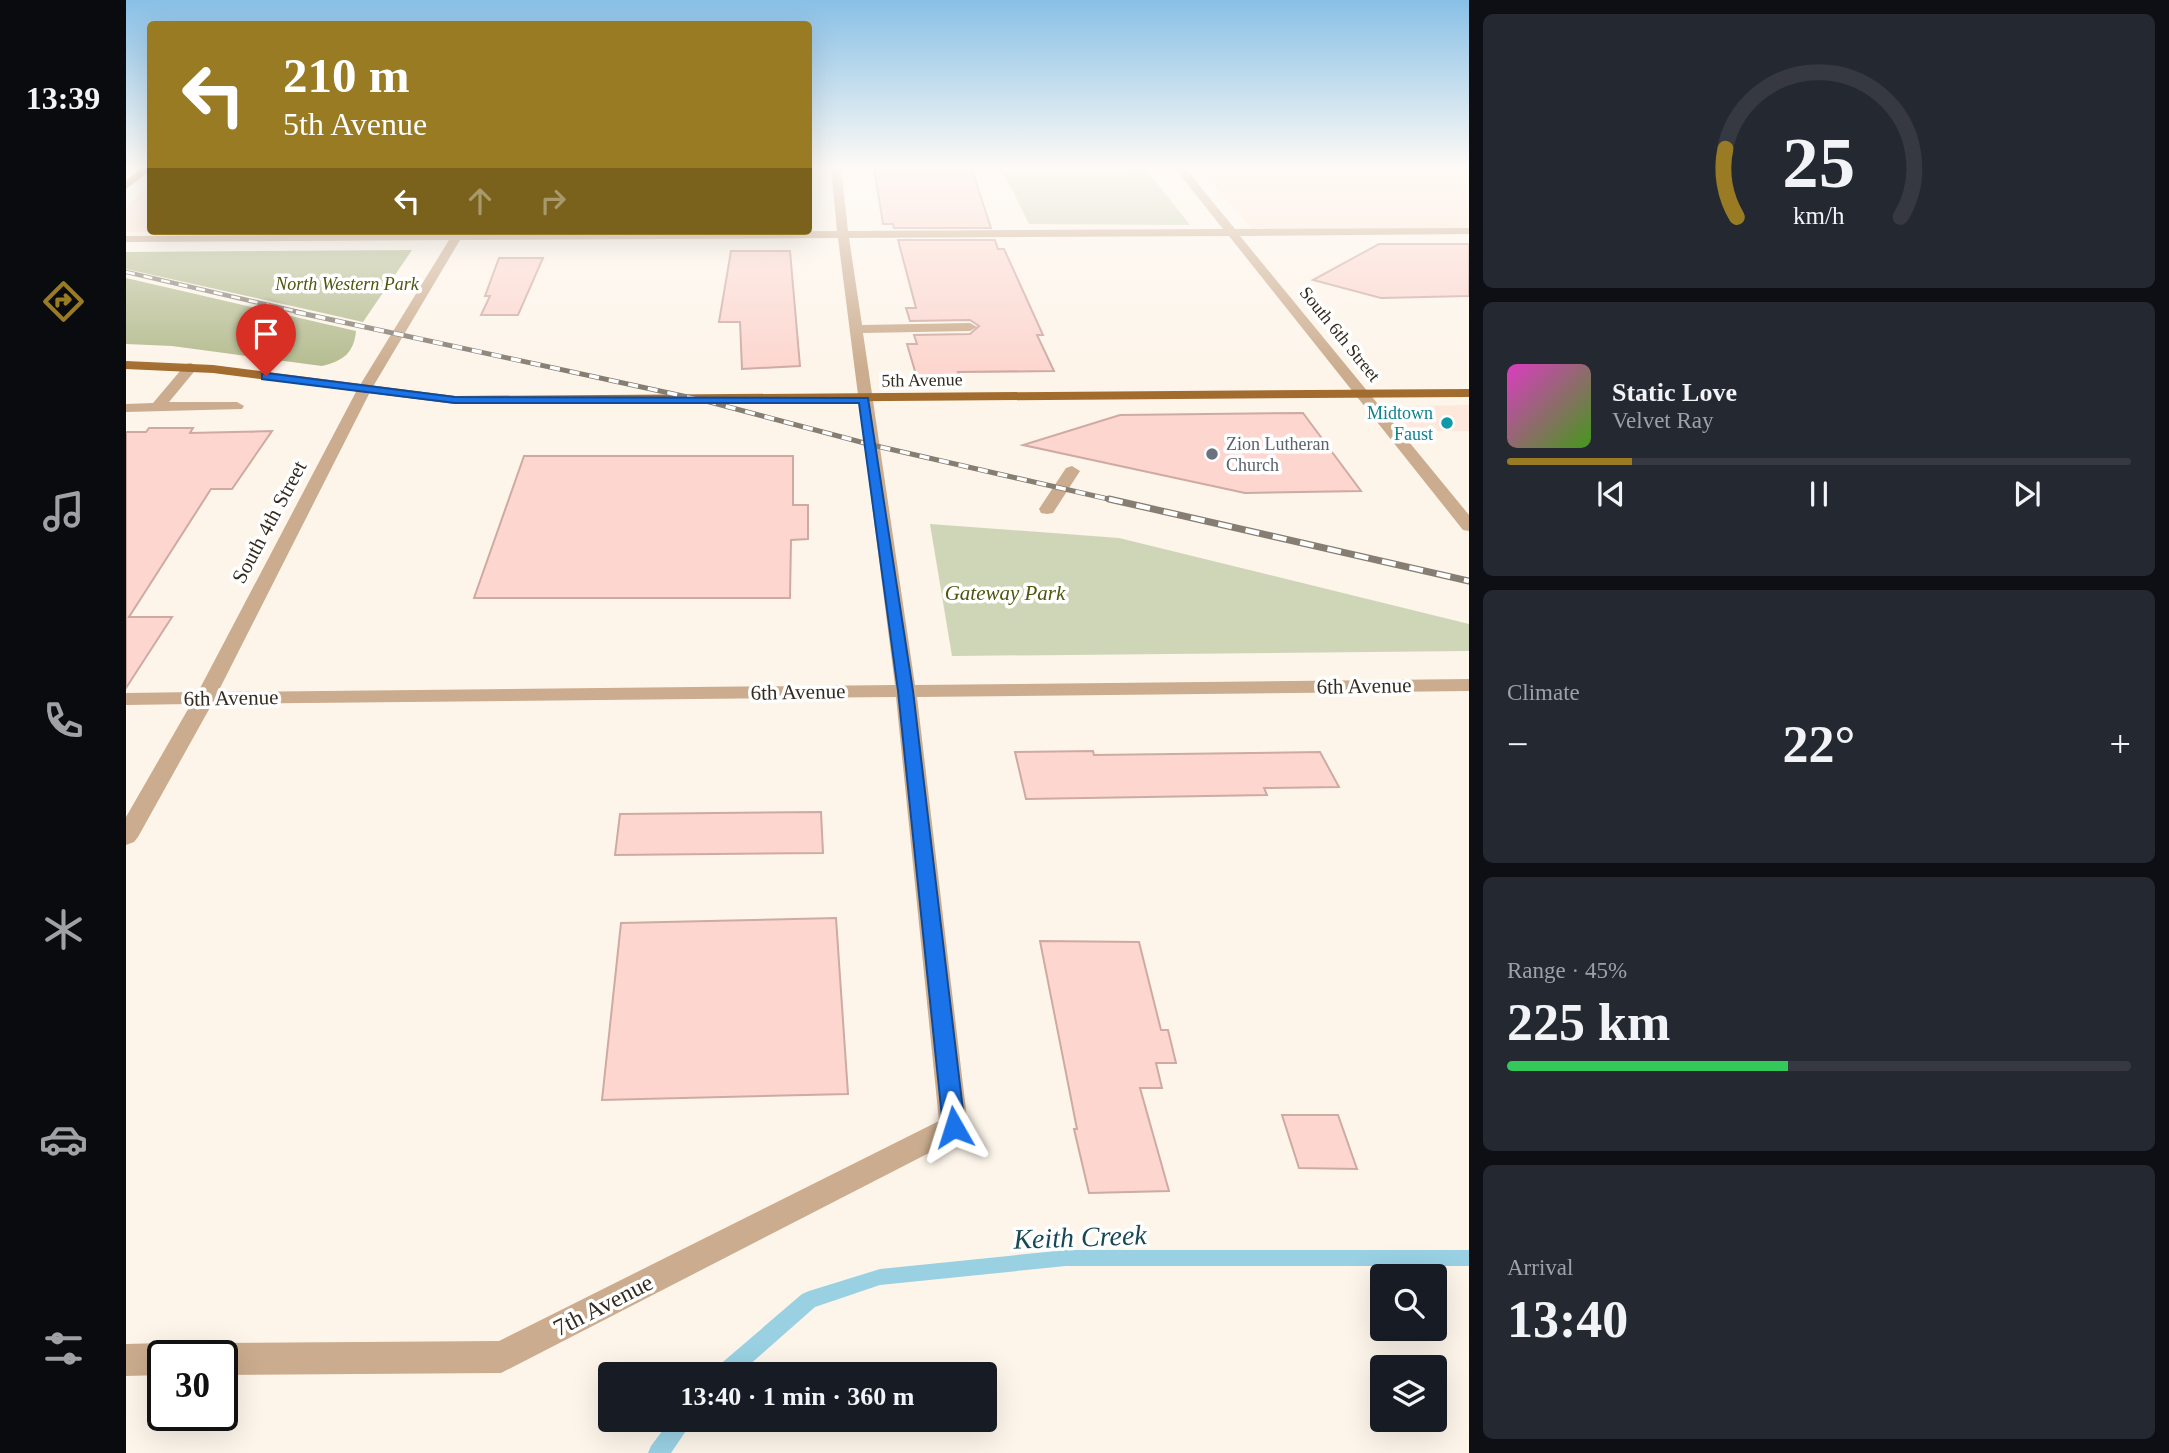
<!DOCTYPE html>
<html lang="en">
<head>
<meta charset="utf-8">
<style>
	body { margin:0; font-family:Georgia,serif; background:#242831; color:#f1f3f6; height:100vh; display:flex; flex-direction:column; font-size:26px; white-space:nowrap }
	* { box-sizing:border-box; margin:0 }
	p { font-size:23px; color:#9ea1a6 }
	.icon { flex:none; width:38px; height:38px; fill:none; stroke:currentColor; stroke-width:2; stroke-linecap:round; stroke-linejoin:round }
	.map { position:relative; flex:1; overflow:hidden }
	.side { display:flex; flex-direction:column; gap:14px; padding:14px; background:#0d0f14; width:700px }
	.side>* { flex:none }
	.guide { position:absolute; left:21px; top:21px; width:665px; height:214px; border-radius:7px; box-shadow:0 7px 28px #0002; background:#997b24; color:#fff; overflow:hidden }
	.fabs { position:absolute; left:1244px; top:1264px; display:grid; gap:14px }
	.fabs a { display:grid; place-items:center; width:77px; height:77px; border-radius:7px; background:#171b24; box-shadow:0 7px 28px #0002; font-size:35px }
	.speed { position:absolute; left:21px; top:1340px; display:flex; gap:14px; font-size:35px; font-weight:700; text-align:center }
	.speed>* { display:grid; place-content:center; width:91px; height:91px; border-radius:50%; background:#171b24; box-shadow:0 7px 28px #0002; line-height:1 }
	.speed .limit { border:4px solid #111; border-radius:10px; background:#fff; color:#111 }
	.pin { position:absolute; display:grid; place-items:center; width:60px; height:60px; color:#fff; margin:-72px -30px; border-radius:50% 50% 50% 0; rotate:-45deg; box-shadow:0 0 7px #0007 }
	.pin .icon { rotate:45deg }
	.me { position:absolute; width:77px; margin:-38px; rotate:354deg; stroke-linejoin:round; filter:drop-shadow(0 0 5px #0008) }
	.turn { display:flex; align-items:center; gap:24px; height:147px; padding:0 21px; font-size:32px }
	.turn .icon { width:91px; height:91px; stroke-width:2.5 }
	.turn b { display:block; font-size:49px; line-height:60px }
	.lanes { display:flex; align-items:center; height:66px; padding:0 21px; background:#0003; justify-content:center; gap:35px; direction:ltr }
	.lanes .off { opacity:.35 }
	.big { font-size:52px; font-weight:700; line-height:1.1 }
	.side .card { flex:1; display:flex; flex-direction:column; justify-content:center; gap:10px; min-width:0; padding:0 24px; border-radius:10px; background:#242831 }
	.side .dial { align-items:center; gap:0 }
	.dial svg { height:182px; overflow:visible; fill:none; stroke:#363941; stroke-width:7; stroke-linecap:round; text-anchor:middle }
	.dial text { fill:#f1f3f6; stroke:none }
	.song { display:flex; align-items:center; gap:21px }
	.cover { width:84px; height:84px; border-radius:10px; background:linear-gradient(135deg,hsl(310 70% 55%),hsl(100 70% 35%)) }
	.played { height:7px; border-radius:4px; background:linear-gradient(90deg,#997b24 20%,#363941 20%) }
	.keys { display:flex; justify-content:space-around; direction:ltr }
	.heat { display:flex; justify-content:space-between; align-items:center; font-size:38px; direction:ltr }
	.charge { height:10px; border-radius:5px; background:linear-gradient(90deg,#34c759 45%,#363941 0) }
	.trip { position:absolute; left:472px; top:1362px; width:399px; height:70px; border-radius:7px; background:#171b24; box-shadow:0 7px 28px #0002; font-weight:700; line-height:70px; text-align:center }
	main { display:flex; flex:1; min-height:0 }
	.dock { display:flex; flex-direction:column; width:126px; justify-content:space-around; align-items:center; background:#090b0e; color:#9ea1a6 }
	.dock .icon { width:49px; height:49px }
	.dock .current { color:#997b24 }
	.dock b { font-size:32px; color:#f1f3f6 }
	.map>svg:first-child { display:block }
</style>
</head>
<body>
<main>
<nav class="dock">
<b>13:39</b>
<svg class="icon current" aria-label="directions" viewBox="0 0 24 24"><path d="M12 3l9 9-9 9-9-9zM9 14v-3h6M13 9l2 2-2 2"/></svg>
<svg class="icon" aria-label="music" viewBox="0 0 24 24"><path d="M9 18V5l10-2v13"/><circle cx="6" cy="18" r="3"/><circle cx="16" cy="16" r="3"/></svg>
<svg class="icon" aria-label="phone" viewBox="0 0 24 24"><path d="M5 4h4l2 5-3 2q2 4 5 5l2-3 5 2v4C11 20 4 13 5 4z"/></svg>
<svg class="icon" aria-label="climate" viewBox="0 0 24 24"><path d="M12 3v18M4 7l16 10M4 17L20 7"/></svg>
<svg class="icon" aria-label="car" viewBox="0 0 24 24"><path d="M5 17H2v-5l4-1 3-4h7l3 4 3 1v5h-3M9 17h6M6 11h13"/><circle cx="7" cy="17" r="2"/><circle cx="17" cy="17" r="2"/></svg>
<svg class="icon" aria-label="filters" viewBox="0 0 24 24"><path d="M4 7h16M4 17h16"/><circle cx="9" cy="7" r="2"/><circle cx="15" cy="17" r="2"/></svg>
</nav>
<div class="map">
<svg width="1343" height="1453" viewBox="0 0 1343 1453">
	<rect width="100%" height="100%" fill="#fdf5ea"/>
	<!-- commercial -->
	<path fill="#fee7db" d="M1073 167H1343V228H1125Z
		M24 184V231H70L0 232V208Z
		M1343 405V431H1284L1269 410 1281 406Z"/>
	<!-- green -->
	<path fill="#cfd5b7" d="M1022 172 1064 225 903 224 878 173Z
		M804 524 993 538 1343 624V651L826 656Z"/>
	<!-- forest -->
	<path fill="#b3bb8e" d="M286 250 237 322 0 269V252Z
		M0 278 230 331C228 353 217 361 196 366L46 346 0 344Z"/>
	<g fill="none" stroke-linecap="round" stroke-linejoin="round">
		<!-- stream -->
		<path fill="#99d1e3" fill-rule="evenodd" d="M940 1250H1343V1266H940L754 1285 689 1307 613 1374H588L591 1367 676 1294 683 1291 754 1269Z
			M545 1419H568L545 1453H522L525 1446Z"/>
	</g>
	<!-- building -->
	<path fill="#fcd6cf" stroke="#ceaaa3" stroke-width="2" d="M748 167H845L865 228H768L767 224H757Z
		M772 240H869L872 249H878L917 335H911L928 371 832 372 834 377 791 378 781 344H791L788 335 844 334 853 326 844 320 784 321 780 308H790Z
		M1253 244H1343V296L1255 298 1187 280Z
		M605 251H664L674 366 616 369 614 322H593Z
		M373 258H417L392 315H355L364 296H359Z
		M1177 413 1235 491 1119 493 897 445 994 415Z
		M23 428H67L64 433 146 431 106 489H85L3 617H46L0 688V432H20Z
		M398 456H667V505H682V539L665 540 664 598H348Z
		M967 751 968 755 1194 752 1213 787 1138 788 1141 795 900 799 889 752Z
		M695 812 697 853 489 855 494 814Z
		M710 918 722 1094 476 1100 495 923Z
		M914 941 1013 942 1035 1030H1042L1050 1063H1030L1036 1088H1014L1043 1191 963 1193 948 1129H951Z
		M1156 1115H1212L1231 1169 1173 1168Z"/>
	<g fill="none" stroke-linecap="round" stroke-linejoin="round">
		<!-- minor -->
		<path fill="#cbac8e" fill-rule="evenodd" d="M705 167H715L722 231 1097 229 1048 167H1058L1109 229 1343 228V234L1114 236 1343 515V531L1337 530 1103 236 723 238 736 325 844 323 851 327 844 331 737 333 789 685 1343 679V691L791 697 842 1127 838 1135 375 1373 96 1375V1356H80L84 1348 96 1343 373 1341 813 1121 770 697 86 704 12 837 8 842 0 845V817L65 704 0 705V693L72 692 231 390 323 240 0 242V236L327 234 328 231H340L338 234 711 231ZM712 238 769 685 92 692 245 390 334 240Z
			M65 363 72 367 43 402H111L118 406 116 409 0 412V404L27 403 60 364Z
			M946 466 954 471 927 513 921 514 915 513 913 509 940 468Z
			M37 1343 49 1348 53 1356H37V1375L0 1376V1344Z"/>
		<!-- major -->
		<path fill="#a36c2f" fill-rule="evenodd" d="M17 167H24V171L0 189V181Z
			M0 361 87 365 329 396 1343 389V397L329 404 87 373 0 369Z"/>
		<!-- rail-far2 casing -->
		<g stroke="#867e73" stroke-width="4.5">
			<path id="rail-far2" d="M0 272 177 313"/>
		</g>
		<!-- rail-far1 casing -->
		<g stroke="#867e73" stroke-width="5">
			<path id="rail-far1" d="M170 312 580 401 746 445 991 501"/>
		</g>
		<!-- rail casing -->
		<g stroke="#867e73" stroke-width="7">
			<path id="rail" d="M983 499 1343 581"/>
		</g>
		<!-- rail-far2 -->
		<use href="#rail-far2" stroke="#fff" stroke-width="2.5" stroke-dasharray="9" stroke-linecap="butt"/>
		<!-- rail-far1 -->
		<use href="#rail-far1" stroke="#fff" stroke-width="3.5" stroke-dasharray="10" stroke-linecap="butt"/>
		<!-- rail -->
		<use href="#rail" stroke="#fff" stroke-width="4.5" stroke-dasharray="14" stroke-linecap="butt"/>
	</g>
	<!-- sky -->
	<linearGradient id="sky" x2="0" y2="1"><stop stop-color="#88c0e6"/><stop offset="0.45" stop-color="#fefaf6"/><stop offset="1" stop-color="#fefaf6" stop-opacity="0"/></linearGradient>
	<rect width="1343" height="371" fill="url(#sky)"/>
	<!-- route -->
	<path fill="#1a73e8" stroke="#114b97" stroke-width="2" d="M140 373 329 397 742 398 787 691 839 1127 835 1133 828 1136 820 1133 817 1127 772 691 733 403H329L136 379V374Z"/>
	<!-- markers -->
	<circle fill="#0f9aa8" stroke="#fff" stroke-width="2.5" cx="1321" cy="423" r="7"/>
	<circle fill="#6b7280" stroke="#fff" stroke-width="2.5" cx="1086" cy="454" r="7"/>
	<g text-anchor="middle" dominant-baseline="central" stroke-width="7" stroke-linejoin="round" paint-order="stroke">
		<!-- far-park labels -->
		<g font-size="18" font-style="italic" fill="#4e570e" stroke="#fff">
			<text x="221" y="284">North Western Park</text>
		</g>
		<!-- far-street labels -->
		<g font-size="18" fill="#332b20" stroke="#fff">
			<text transform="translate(1214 334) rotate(51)">South 6th Street</text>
			<text transform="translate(796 380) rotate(-1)">5th Avenue</text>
		</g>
		<!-- far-culture labels -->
		<g font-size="18" fill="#0d838f" stroke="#fff" text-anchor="end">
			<text x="1307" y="413">Midtown<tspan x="1307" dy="21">Faust</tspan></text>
		</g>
		<!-- far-worship labels -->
		<g font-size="18" fill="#5b616d" stroke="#fff" text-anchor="start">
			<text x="1100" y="444">Zion Lutheran<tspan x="1100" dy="21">Church</tspan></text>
		</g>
		<!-- street labels -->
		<g font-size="21" fill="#332b20" stroke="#fff">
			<text transform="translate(143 522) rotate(-62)">South 4th Street</text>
			<text transform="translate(1238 686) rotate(-1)">6th Avenue</text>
			<text transform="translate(672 692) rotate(-1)">6th Avenue</text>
			<text transform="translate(105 698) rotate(-1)">6th Avenue</text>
		</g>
		<!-- park labels -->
		<g font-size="21" font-style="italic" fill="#4e570e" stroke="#fff">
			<text x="879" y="593">Gateway Park</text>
		</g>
		<!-- near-street labels -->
		<g font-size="24" fill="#332b20" stroke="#fff">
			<text transform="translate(477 1305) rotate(-27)">7th Avenue</text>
		</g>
		<!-- near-water labels -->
		<g font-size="28" font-style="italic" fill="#184856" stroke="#fff">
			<text transform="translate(954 1237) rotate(-2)">Keith Creek</text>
		</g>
	</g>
</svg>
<div class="fabs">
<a><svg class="icon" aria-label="search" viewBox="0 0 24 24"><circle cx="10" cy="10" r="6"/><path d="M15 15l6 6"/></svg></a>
<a><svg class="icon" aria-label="layers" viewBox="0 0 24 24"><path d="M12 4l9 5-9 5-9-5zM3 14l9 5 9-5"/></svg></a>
</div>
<div class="speed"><div class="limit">30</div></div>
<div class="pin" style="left:140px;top:376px;background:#d93025"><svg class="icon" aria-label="arrive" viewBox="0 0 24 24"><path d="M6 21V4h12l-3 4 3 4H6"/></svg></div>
<svg class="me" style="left:828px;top:1127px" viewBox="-20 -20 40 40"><path d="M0-17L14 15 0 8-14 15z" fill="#1a73e8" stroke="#fff" stroke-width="4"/></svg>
<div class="trip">13:40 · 1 min · 360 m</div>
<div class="guide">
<div class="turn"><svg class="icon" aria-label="left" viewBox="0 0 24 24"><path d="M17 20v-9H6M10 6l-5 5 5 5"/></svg><div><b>210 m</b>5th Avenue</div></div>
<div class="lanes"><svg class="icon" aria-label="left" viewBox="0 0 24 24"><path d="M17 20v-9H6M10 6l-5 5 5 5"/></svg><svg class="icon off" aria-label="ahead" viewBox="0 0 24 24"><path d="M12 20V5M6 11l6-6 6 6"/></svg><svg class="icon off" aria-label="right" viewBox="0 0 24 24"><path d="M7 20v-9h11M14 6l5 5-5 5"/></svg></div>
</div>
</div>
<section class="side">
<div class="card dial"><svg viewBox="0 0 100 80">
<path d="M14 69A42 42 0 1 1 86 69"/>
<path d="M14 69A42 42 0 0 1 9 39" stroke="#997b24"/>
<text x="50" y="56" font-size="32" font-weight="700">25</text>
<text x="50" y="72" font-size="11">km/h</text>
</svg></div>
<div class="card">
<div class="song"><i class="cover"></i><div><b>Static Love</b><p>Velvet Ray</p></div></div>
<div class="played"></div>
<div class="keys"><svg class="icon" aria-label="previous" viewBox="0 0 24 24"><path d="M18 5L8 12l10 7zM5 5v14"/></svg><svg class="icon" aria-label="pause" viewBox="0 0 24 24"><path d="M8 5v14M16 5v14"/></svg><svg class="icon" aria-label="next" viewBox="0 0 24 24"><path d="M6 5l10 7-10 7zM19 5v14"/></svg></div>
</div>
<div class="card"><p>Climate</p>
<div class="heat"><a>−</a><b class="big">22°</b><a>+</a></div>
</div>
<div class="card"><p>Range · 45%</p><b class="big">225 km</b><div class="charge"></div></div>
<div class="card"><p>Arrival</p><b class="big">13:40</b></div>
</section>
</main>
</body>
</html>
